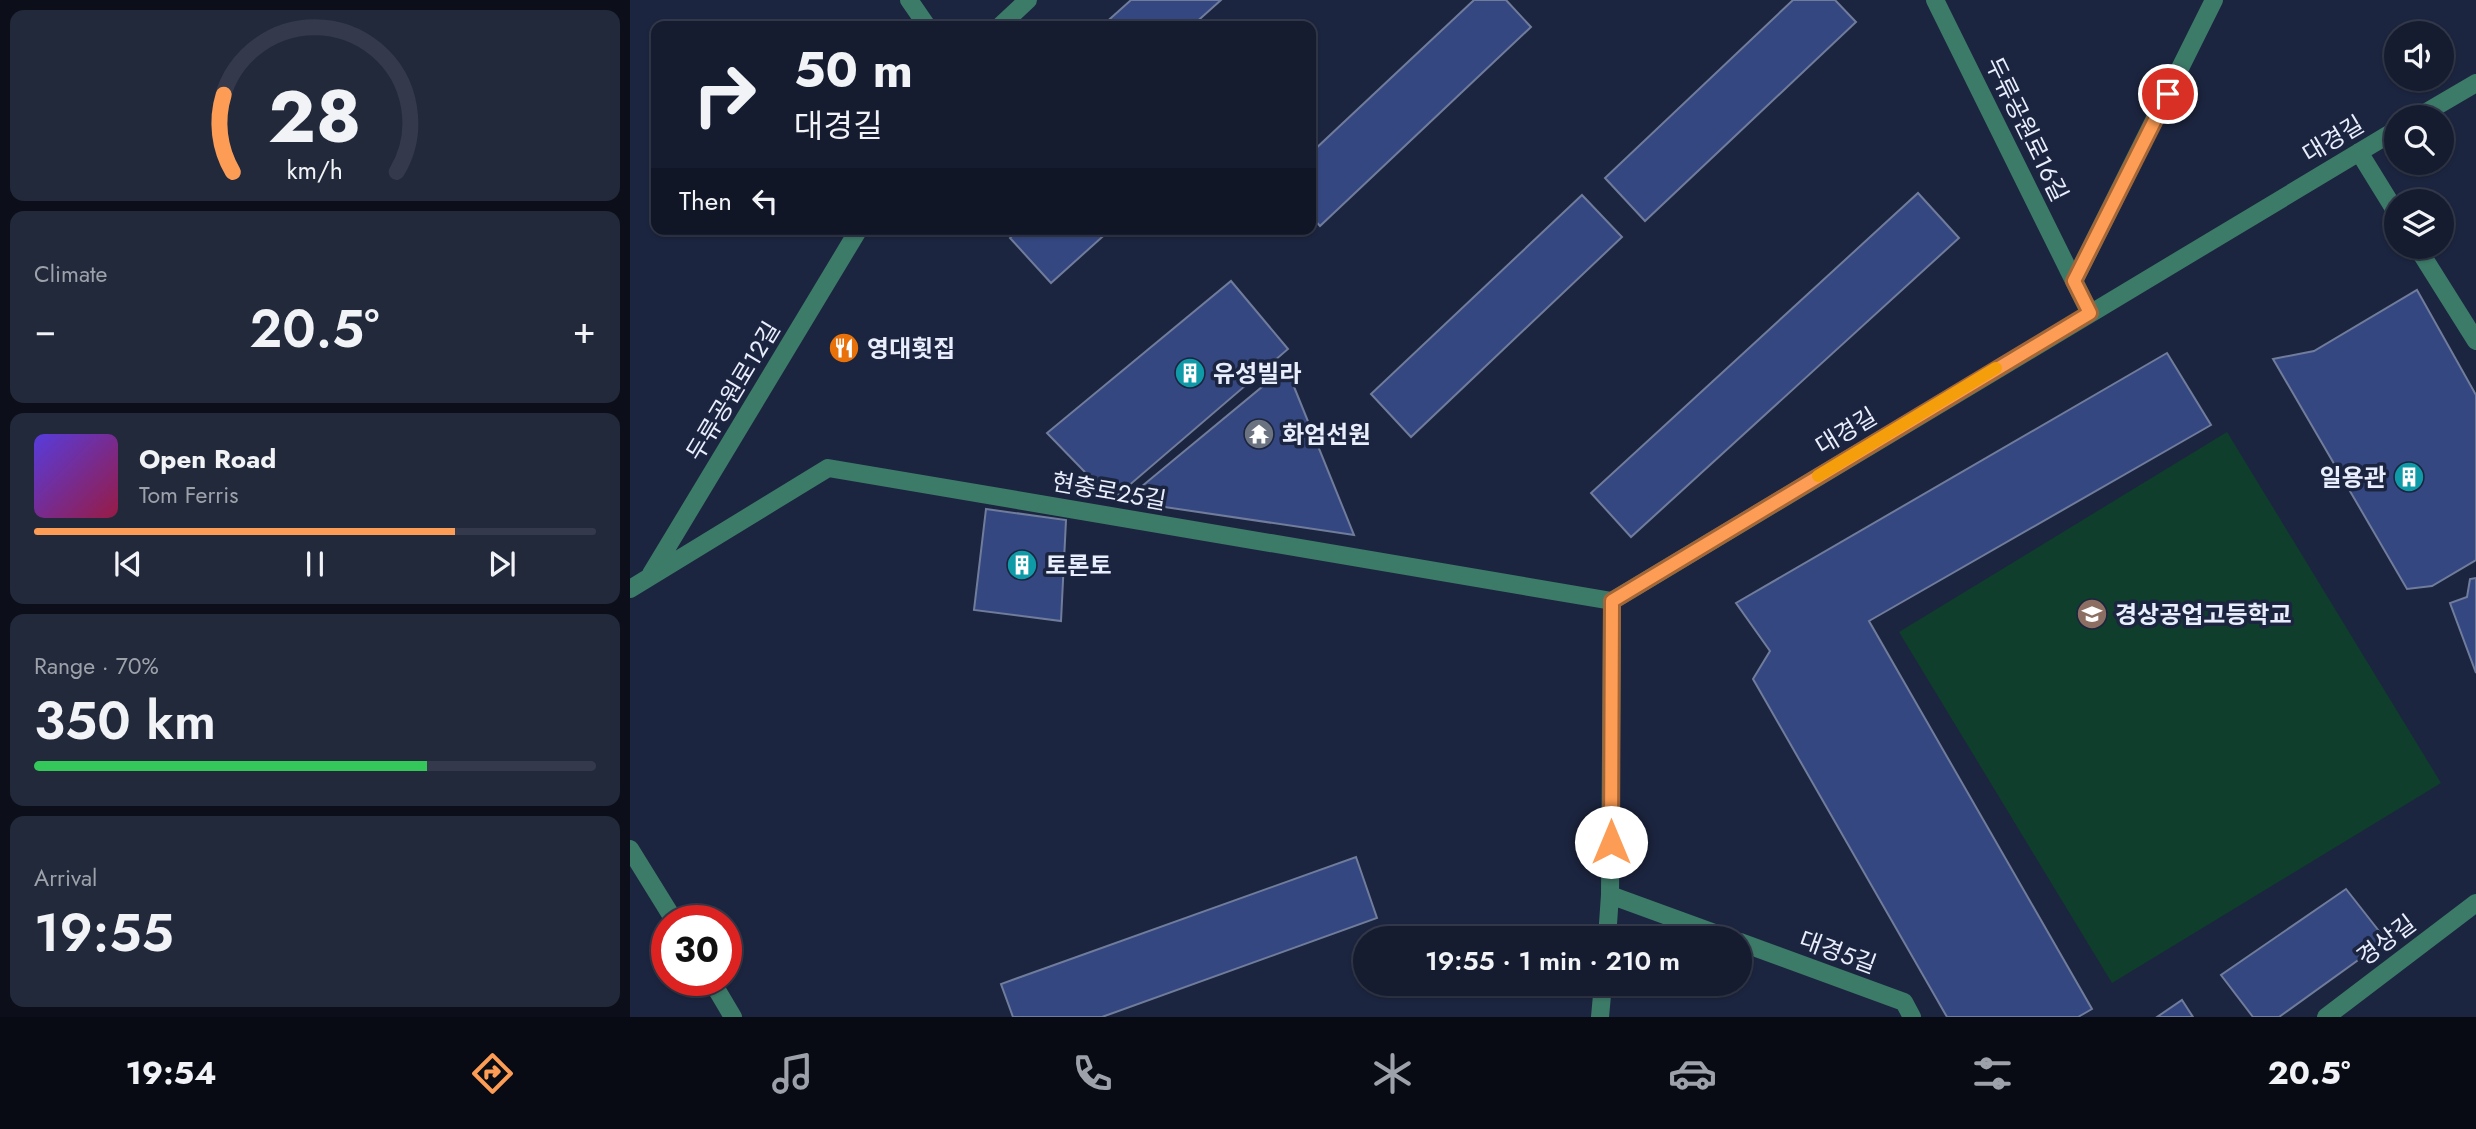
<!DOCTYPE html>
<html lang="en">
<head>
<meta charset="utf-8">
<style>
	body { margin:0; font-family:Jost,"Noto Sans KR",sans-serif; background:#22293b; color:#f1f3f6; height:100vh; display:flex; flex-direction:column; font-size:26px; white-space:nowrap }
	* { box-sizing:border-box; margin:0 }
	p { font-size:23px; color:#9da1aa }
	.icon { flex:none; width:38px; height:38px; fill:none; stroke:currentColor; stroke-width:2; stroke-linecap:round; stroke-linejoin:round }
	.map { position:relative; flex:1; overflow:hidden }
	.details { display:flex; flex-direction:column; gap:10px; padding:10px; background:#0c0f1a; width:630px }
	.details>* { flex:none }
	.hud { position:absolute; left:21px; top:21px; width:665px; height:214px; border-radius:14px; box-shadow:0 2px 5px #0004,0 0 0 2px #343a4b; background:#151c2f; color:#f1f3f6; overflow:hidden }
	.buttons { position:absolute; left:1754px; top:21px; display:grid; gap:14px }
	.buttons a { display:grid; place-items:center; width:70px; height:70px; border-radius:50%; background:#151c2f; box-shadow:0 2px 5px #0004,0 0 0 2px #343a4b; font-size:35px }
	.speed { position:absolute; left:21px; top:905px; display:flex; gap:14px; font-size:35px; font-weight:700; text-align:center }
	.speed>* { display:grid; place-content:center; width:91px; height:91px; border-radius:50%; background:#151c2f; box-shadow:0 2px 5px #0004,0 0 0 2px #343a4b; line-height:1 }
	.speed .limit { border:10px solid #d22; background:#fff; color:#111 }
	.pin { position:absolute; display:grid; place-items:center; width:60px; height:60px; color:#fff; margin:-30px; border:4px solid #fff; border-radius:50%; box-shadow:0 2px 7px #0007 }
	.me { position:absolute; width:77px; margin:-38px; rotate:0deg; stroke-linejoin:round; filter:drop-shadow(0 0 5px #0008) }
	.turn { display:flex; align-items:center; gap:24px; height:147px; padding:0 28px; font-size:32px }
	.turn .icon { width:91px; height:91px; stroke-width:2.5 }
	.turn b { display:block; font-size:49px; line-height:60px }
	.then { display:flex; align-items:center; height:66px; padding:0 28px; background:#0003; gap:14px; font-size:26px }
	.big { font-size:52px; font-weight:600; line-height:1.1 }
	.details .card { flex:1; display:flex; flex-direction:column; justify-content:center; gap:10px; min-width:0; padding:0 24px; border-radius:14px; background:#22293b }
	.details .dial { align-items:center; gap:0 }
	.dial svg { height:182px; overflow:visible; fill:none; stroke:#343a4b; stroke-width:7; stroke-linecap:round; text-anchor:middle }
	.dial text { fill:#f1f3f6; stroke:none }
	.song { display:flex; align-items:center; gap:21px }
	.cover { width:84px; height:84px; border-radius:10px; background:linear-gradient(135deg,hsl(250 70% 55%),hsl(340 70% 35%)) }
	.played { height:7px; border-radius:4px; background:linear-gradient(90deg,#fd9d55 75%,#343a4b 75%) }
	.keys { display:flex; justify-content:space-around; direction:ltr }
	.heat { display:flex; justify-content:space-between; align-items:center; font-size:38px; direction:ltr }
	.charge { height:10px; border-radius:5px; background:linear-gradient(90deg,#34c759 70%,#343a4b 0) }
	.trip { position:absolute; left:723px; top:926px; width:399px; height:70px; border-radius:35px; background:#151c2f; box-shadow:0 2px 5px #0004,0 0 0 2px #343a4b; font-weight:600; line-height:70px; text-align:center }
	.tabs { display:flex; height:112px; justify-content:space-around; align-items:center; background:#080b13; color:#9da1aa }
	.tabs .icon { width:49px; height:49px }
	.tabs .on { color:#fd9d55 }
	.tabs b { font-size:32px; color:#f1f3f6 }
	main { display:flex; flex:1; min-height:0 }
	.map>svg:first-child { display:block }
</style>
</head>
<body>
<main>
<section class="details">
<div class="card dial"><svg viewBox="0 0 100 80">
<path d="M14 69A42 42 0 1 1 86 69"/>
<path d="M14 69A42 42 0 0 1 10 35" stroke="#fd9d55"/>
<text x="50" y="56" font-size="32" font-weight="700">28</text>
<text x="50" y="72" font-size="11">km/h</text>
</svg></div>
<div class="card"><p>Climate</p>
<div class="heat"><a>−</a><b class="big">20.5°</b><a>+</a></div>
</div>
<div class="card">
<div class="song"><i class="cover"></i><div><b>Open Road</b><p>Tom Ferris</p></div></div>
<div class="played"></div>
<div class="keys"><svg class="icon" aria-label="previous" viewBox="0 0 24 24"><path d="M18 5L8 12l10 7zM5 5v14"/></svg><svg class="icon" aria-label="pause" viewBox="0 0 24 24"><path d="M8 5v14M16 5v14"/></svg><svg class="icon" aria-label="next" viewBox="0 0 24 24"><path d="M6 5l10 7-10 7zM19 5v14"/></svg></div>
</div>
<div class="card"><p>Range · 70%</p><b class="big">350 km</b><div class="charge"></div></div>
<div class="card"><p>Arrival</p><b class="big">19:55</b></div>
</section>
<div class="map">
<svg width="1846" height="1017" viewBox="0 0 1846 1017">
	<rect width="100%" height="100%" fill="#1c253f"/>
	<!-- green -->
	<path fill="#103e2d" d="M1597 432 1811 783 1482 983 1269 632Z"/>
	<!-- building -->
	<path fill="#354780" stroke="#707c9b" stroke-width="2" d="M501 0H591L562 26H472Z
		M844 0H876L901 27 690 226 681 216V153Z
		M1163 0H1205L1226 22 1015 221 975 178Z
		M1288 193 1329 238 1001 537 961 493Z
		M952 195 992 237 781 437 741 394Z
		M389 229H481L421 283 380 238Z
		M601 281 658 349 482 500 417 433Z
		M1787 290 1846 395V560L1802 586 1777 589 1643 359 1684 351Z
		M1537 353 1581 425 1239 621 1462 1009 1448 1017H1317L1123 679 1140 651 1106 603Z
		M656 367 724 535 494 501Z
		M356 509 436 520 431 621 344 610Z
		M1846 578V673L1820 603 1837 597 1840 579Z
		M726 857 747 918 472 1017H383L371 984Z
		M1716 889 1756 940 1649 1017H1623L1591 975Z
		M1552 1000 1563 1017H1527Z"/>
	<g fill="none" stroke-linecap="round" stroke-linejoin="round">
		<!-- minor -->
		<path stroke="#3d7b69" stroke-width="18" d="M279 0 297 26
			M1305 0 1444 281
			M370 26 398 0
			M1788 117 1846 83
			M1729 152 1766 212
			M1787 247 1846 341
			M1460 313 1444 281 1584 0
			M21 574 229 229
			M0 589 198 468 982 601
			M982 601 1766 130
			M0 849 44 920
			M980 895 1098 938
			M977 938 980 895 982 601
			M1110 942 1274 1002 1282 1017
			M81 980 103 1017
			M970 1017 973 984
			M1696 1017 1846 903"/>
	</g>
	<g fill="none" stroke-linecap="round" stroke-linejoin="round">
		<!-- route casing -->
		<g stroke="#a46637" stroke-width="18">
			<path id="route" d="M981 842 982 601 1460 313 1444 281 1538 94"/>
		</g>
		<!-- route -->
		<use href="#route" stroke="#fd9d55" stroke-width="12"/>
		<!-- slow -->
		<path stroke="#f59e0b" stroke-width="12" d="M1188 476 1366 368"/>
	</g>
	<!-- icons -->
	<defs>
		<g id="restaurant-disc" transform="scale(1.575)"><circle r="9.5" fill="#e8710a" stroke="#1c253f"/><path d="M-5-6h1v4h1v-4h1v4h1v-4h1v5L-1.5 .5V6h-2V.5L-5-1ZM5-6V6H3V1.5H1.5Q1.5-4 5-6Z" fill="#fff"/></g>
		<g id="building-disc" transform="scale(1.575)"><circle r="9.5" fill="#0f9aa8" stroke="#1c253f"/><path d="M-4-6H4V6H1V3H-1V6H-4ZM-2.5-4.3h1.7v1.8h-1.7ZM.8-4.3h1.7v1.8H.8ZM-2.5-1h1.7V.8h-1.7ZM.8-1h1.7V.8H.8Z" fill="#fff"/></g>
		<g id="temple-disc" transform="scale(1.575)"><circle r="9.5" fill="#6b7280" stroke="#1c253f"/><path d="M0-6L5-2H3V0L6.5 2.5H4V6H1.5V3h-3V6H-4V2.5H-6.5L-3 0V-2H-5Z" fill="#fff"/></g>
		<g id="school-disc" transform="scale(1.575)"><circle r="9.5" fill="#8d6e63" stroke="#1c253f"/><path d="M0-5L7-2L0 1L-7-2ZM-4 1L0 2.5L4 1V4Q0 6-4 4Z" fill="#fff"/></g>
	</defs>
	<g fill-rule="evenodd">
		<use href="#restaurant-disc" x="214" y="348"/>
		<use href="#building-disc" x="560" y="373"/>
		<use href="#temple-disc" x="629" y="434"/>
		<use href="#building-disc" x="1779" y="477"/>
		<use href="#building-disc" x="392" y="565"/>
		<use href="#school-disc" x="1462" y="614"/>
	</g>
	<g text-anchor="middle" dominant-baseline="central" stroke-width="7" stroke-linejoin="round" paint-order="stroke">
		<!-- street labels -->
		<g font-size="24" fill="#e9eefd" stroke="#1c253f">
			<text transform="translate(1397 129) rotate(64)">두류공원로16길</text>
			<text transform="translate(1703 139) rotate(-31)">대경길</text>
			<text transform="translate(103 391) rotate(-59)">두류공원로12길</text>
			<text transform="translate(1216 431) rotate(-31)">대경길</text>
			<text transform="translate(479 491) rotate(10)">현충로25길</text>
			<text transform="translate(1756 940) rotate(-37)">경상길</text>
			<text transform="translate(1208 952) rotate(20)">대경5길</text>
		</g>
		<!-- poi labels -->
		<g font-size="24" font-weight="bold" fill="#e9eefd" stroke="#1c253f" text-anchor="start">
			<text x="237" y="348">영대횟집</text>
			<text x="583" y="373">유성빌라</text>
			<text x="652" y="434">화엄선원</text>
			<text x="1756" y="477" text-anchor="end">일용관</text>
			<text x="415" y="565">토론토</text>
			<text x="1485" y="614">경상공업고등학교</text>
		</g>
	</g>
</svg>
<div class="buttons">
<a><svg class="icon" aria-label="sound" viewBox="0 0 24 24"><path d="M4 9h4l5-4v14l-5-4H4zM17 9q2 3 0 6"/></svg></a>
<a><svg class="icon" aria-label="search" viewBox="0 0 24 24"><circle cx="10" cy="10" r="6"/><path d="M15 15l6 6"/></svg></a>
<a><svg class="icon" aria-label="layers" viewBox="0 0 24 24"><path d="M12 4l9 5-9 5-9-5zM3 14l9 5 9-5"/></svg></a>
</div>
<div class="speed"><div class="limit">30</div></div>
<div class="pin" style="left:1538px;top:94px;background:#d93025"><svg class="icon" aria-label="arrive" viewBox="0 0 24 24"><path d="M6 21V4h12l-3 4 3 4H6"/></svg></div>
<svg class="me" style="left:981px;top:842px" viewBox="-20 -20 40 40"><circle r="19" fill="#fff"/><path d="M0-13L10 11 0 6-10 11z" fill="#fd9d55"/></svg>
<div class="trip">19:55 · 1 min · 210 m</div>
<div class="hud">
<div class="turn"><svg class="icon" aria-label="right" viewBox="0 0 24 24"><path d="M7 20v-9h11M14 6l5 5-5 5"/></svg><div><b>50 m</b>대경길</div></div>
<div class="then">Then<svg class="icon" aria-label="left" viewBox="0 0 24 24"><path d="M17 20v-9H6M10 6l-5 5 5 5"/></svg></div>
</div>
</div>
</main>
<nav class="tabs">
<b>19:54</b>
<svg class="icon on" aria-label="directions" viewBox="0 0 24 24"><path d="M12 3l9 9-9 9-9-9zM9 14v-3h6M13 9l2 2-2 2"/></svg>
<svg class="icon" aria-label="music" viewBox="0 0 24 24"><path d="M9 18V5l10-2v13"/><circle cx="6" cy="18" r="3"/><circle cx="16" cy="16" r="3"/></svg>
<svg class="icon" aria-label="phone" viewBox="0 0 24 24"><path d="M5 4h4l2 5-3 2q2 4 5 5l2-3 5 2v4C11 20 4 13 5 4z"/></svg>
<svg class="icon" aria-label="climate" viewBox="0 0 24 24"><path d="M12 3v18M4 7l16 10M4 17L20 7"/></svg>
<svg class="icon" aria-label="car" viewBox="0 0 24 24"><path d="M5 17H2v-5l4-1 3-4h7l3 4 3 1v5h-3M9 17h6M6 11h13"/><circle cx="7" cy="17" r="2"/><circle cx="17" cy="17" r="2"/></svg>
<svg class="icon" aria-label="filters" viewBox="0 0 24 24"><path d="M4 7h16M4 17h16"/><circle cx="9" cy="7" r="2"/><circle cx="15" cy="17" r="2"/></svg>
<b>20.5°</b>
</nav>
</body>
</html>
